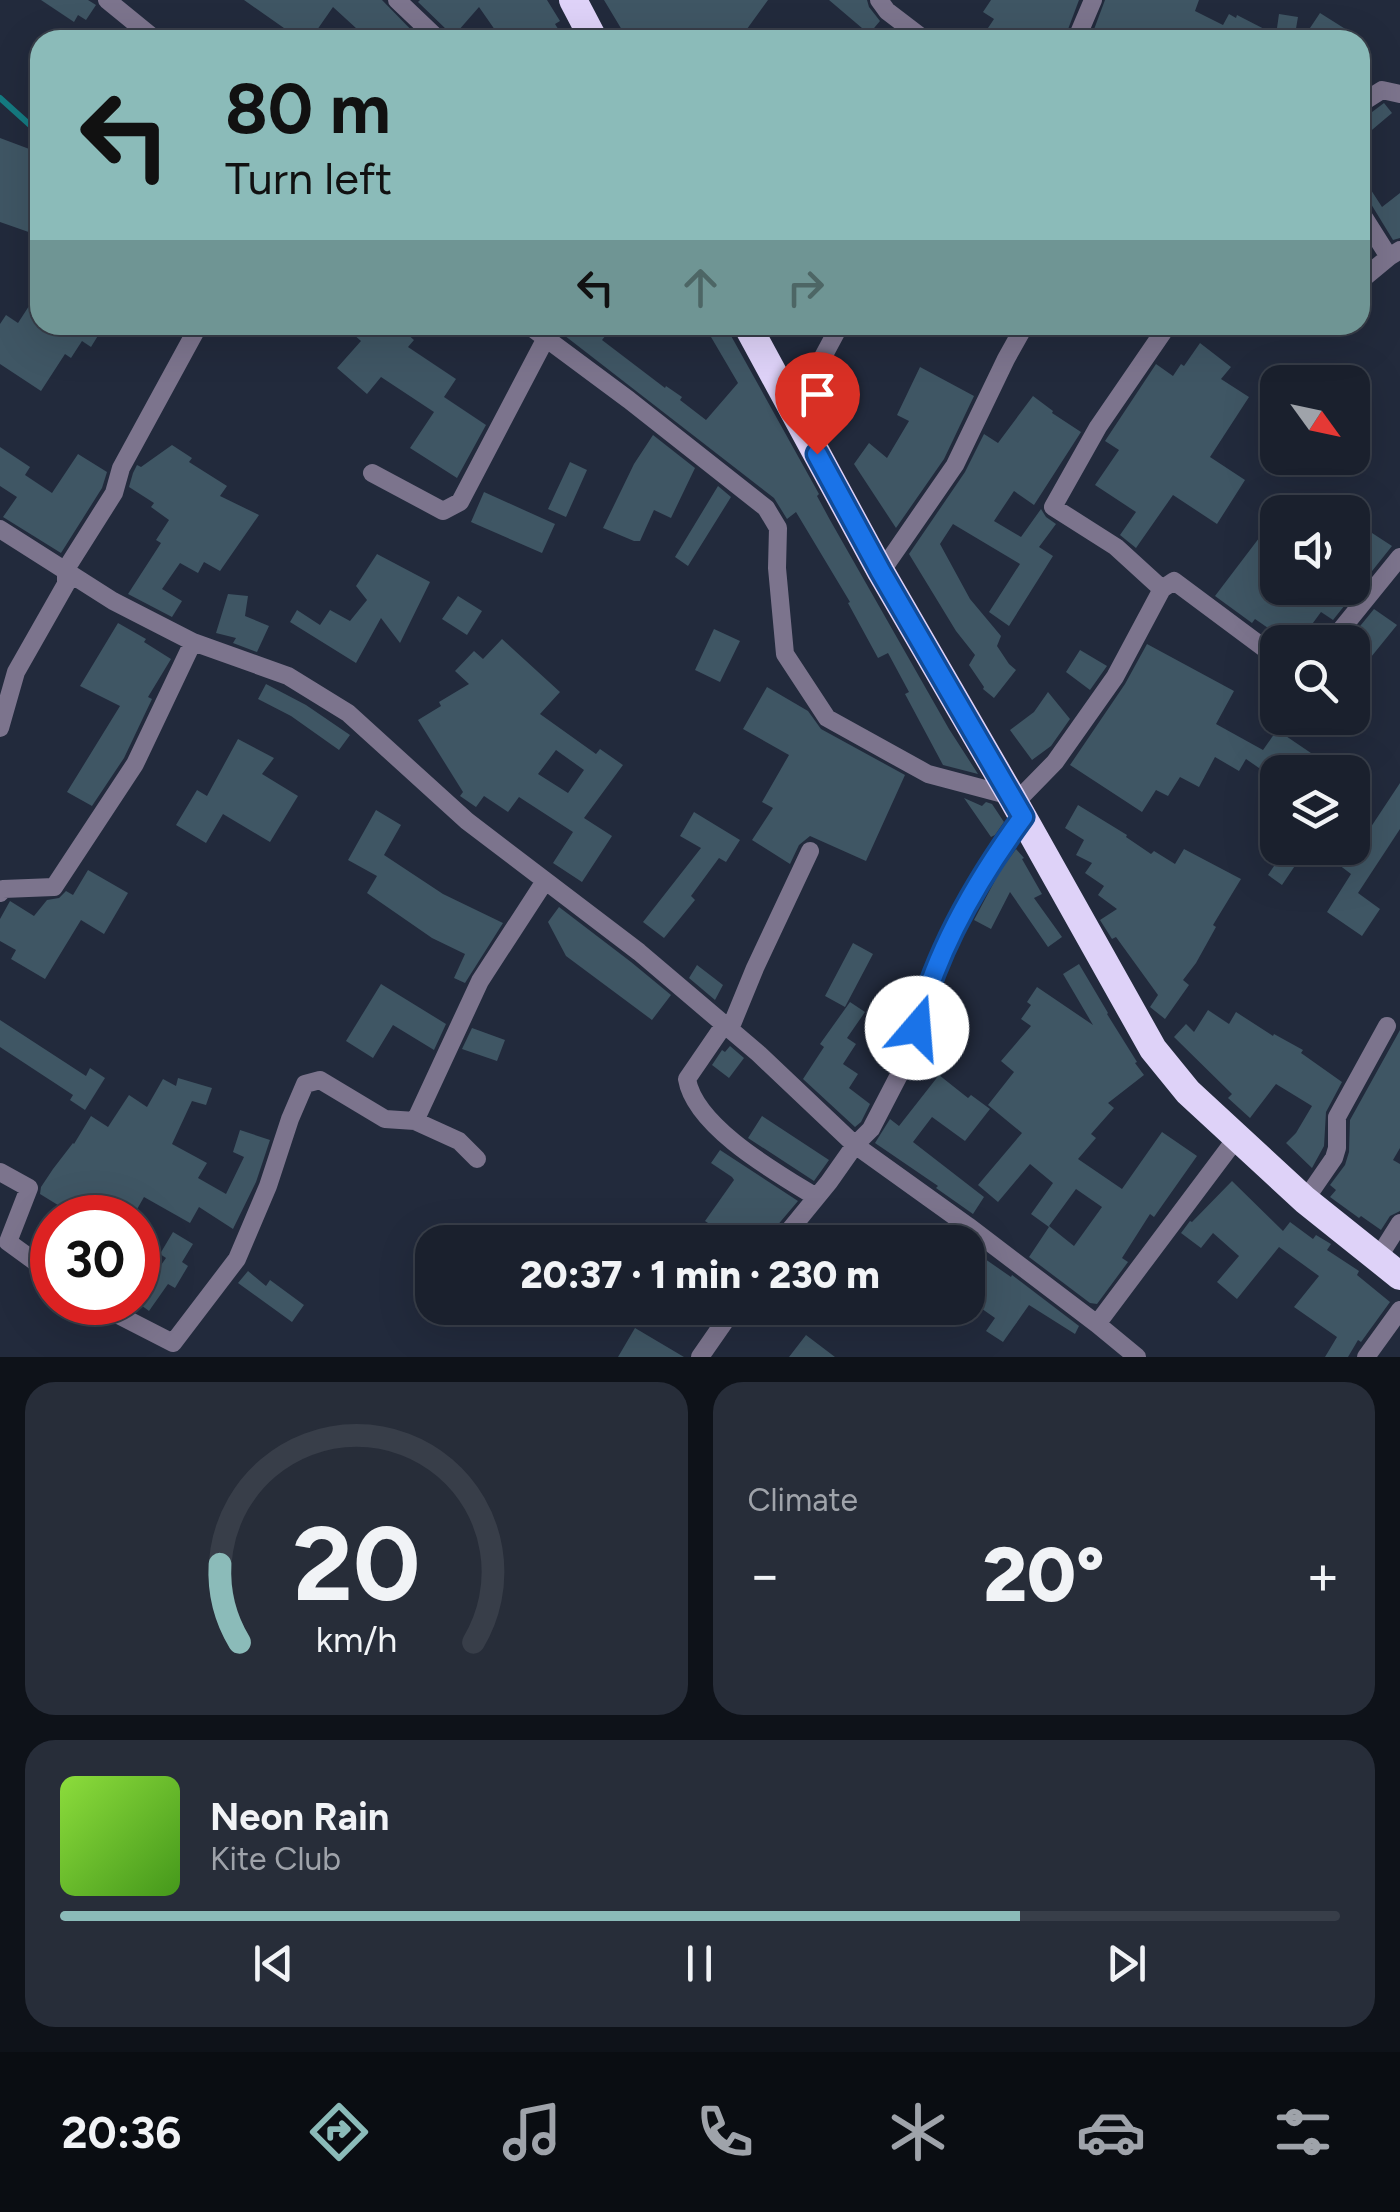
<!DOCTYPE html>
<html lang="en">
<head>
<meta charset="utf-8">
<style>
	body { margin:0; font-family:Figtree,sans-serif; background:#272d39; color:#f1f3f6; height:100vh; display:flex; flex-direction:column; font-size:38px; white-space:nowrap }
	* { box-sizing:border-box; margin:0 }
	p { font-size:32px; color:#9fa3aa }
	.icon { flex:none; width:55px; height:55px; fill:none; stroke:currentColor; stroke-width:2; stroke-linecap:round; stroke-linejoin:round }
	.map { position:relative; height:1357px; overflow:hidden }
	.sheet { display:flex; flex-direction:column; gap:25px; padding:25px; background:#0e1219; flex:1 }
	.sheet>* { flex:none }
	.banner { position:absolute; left:30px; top:30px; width:1340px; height:305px; border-radius:30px; box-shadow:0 10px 40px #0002,0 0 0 2px #383e49; background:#8bbbb9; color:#111; overflow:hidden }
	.needle { width:65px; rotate:123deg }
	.fabs { position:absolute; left:1260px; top:365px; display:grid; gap:20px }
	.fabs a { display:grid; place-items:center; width:110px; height:110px; border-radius:20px; background:#1a202d; box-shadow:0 10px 40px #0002,0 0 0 2px #383e49; font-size:50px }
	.speed { position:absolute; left:30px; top:1195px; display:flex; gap:20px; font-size:50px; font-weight:700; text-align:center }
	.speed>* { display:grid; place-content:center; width:130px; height:130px; border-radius:50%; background:#1a202d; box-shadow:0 10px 40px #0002,0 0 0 2px #383e49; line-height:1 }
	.speed .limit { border:15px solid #d22; background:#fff; color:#111 }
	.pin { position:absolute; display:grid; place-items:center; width:85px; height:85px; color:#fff; margin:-102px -42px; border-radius:50% 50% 50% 0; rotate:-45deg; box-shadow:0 0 10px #0007 }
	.pin .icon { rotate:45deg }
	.me { position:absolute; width:110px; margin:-55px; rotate:18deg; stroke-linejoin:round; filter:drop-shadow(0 0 8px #0008) }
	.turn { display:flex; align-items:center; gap:35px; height:210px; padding:0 30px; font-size:45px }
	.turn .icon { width:130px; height:130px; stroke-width:2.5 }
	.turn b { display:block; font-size:70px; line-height:85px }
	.lanes { display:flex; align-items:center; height:95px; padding:0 30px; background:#0003; justify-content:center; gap:50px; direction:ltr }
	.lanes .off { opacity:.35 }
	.big { font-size:75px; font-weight:800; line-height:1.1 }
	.sheet .tile { flex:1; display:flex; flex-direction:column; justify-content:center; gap:15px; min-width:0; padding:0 35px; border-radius:30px; background:#272d39 }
	.sheet .dial { align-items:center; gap:0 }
	.dial svg { height:260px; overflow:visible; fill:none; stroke:#383e49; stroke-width:7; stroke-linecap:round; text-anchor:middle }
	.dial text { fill:#f1f3f6; stroke:none }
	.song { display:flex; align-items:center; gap:30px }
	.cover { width:120px; height:120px; border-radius:15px; background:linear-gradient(135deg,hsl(90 70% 55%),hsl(100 70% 35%)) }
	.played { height:10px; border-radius:5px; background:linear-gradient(90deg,#8bbbb9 75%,#383e49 75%) }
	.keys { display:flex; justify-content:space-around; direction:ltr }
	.heat { display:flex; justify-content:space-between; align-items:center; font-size:55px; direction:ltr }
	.sheet .tiles { flex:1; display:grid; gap:25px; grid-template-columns:1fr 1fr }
	.tile:last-child { grid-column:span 2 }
	.trip { position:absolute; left:415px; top:1225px; width:570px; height:100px; border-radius:30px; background:#1a202d; box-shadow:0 10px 40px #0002,0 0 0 2px #383e49; font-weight:800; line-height:100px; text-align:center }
	.dock { display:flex; height:160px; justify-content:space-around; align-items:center; background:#0a0d12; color:#9fa3aa }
	.dock .icon { width:70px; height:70px }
	.dock .selected { color:#8bbbb9 }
	.dock b { font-size:45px; color:#f1f3f6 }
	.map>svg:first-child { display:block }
</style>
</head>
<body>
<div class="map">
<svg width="1400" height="1357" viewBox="0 0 1400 1357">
	<rect width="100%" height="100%" fill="#222a3c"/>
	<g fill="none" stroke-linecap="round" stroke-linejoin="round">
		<!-- stream -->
		<path stroke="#157b82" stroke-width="6" d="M0 98 40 134"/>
	</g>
	<!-- building -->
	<path fill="#3f5664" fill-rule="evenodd" d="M41 0H88L96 5 86 20 78 15 74 22Z
		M244 0H382L421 40H369L333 7 310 40H301Z
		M420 0H547L560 21 555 24 565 40H502L479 7 451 39 448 31 418 2Z
		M604 0H768L739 40H628Z
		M829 0H867L869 7 880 21 869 34Z
		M991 0H1079L1064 40H980L994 19 983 12Z
		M1105 0H1199L1195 11 1223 25 1229 14 1236 18 1237 15 1276 35 1279 14 1298 17 1294 40H1090Z
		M1320 13 1347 30 1341 40H1329L1310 28Z
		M1384 103 1392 113 1360 140V121Z
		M0 138 40 153V183L30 214 40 218V236L0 222Z
		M1360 173 1382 207 1400 193V238L1393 240 1371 204 1360 199Z
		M40 289V325H92L90 328 99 334 91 347 82 341 71 358 65 354 41 391 0 364V324L6 315 18 323Z
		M343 325H397L414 340 408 347 456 379 444 397 486 425 457 478 410 448 434 412 381 377 367 394 337 368 361 341Z
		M551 325H614L602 340 665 388 666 386 682 397 680 400 706 420 738 383 704 325H725L819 494 817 496 830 520 949 729 978 774 943 765 905 694 909 692 888 653 878 658 848 603 850 602 796 512 787 519 774 498Z
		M1200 343 1231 367 1221 379 1249 397 1210 457 1245 480 1217 524 1173 495 1136 548 1120 535 1136 512 1095 485 1119 450 1105 441 1156 364 1173 376 1181 364 1184 366Z
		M920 367 974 396 944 459 896 528 854 464 869 443 887 458 909 421 897 415Z
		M830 386 853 404 833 429 816 415 813 409Z
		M1033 396 1053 411 1052 413 1081 432 1034 505 1014 491 994 521 1021 537 1041 509 1046 517 1056 524 1039 547 1053 556 1009 626 989 612 1020 564 953 524 940 544 970 599 1001 636 997 646 1009 664 1016 670 994 698 983 689 984 687 969 665 975 655 956 631 909 554 965 472 984 434 998 443Z
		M653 435 695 468 671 518 654 510 640 541H634L603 528 634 464Z
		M172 445 192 458 189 462 227 486 220 496 259 515 220 571 204 562 198 573 180 563 162 589 182 601 172 617 128 594 161 543 156 540 169 520 151 507 154 503 129 487 133 473 137 465 141 467Z
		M0 447 30 467 25 475 52 493 78 454 107 472 102 488 61 553 3 517 17 497 0 486Z
		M570 462 587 470 566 517 548 509Z
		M718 486 731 497 688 566 675 557Z
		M484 492 555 524 542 553 471 522Z
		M1278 513V588H1352V520L1392 546 1333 620 1321 612 1299 642H1288L1255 619 1252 623 1215 596Z
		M377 554 430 582 400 643 381 618 356 663 290 622 297 610 320 625 330 610 350 621 367 600 356 586Z
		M228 594 248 596 245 616 269 626 257 652 233 643 236 638 216 633Z
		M458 596 482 611 467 635 442 619Z
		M1374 609 1397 625 1367 662 1352 652V636Z
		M118 623 146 639 144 642 171 659 148 697 152 699 124 758 92 806 67 792 120 706 80 686Z
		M714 629 740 641 720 682 695 670Z
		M502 639 560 692 540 714 596 754 600 749 623 765 584 818 612 836 582 882 553 863 573 832 519 797 508 812 484 796 476 807 460 796 463 792 418 720 441 706 439 702 469 684 455 671 474 651 483 659ZM556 750 584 770 568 793 538 774Z
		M1147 644 1234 691 1216 724 1263 750 1277 730 1339 772H1278V811L1260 798 1272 777 1246 759 1239 771 1215 757 1199 787 1180 777 1168 796 1156 790 1142 812 1070 765 1125 684Z
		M1080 650 1107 666 1090 690 1066 672Z
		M266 684 306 705 350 735 339 750 291 716 258 699Z
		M767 687 808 711 821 729 905 775 866 861 810 836 799 845 790 864 752 840 773 808 762 802 789 755 743 729Z
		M1048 692 1070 719 1051 746 1032 760 1010 730 1034 712Z
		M238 739 274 758 262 774 298 796 270 842 223 814 206 843 176 825 197 790 207 796Z
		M1400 783V829L1358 893 1380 909 1362 936 1327 912 1351 874 1317 848H1357Z
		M964 798 982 806 986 802 992 804 1004 822 995 835 991 837Z
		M1078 805 1127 835 1126 837 1151 854 1154 851 1175 864 1184 849 1241 879 1213 925 1216 927 1196 963 1183 980 1189 985 1165 1019 1150 1007 1158 995 1116 937 1112 939 1100 920 1117 909 1098 895 1104 886 1085 873 1092 863 1076 855 1084 840 1065 828Z
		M376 810 401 825 384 855 443 894 503 923 465 983 454 978 465 954 432 938 367 893 377 876 348 860Z
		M694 812 740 840 726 862 719 858 691 896 695 900 664 938 643 922 701 848 680 836Z
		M1286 848H1307L1282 885 1268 875Z
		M1016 849 1024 858 1022 859 1042 894 1034 898 1062 937 1048 947 1010 892 991 929 974 920 1000 871Z
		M88 870 128 893 104 934 81 920 45 979 11 959 16 950 0 941V919L10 901 34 916 47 900 59 898 66 891 73 895Z
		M559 907 631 962 671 995 652 1020 566 956 548 922Z
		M853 943 873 954 845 1007 825 996Z
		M1079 964 1108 1013 1107 1014 1137 1062 1135 1063 1144 1075 1108 1103 1114 1108 1091 1134 1096 1138 1078 1159 1122 1189 1162 1132 1197 1156 1154 1217 1150 1214 1122 1258 1128 1262 1097 1304 1090 1303 1029 1257 1049 1227 1031 1214 1053 1183 1030 1164 998 1202 978 1185 1022 1133 988 1105 1014 1072 1001 1061 1031 1026 1021 1019 1031 1005 1027 1002 1037 987 1093 1025 1063 974ZM1076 1189 1102 1207 1074 1246 1049 1226Z
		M697 965 723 985 715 1000 689 978Z
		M381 984 446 1024 434 1050 393 1025 373 1058 346 1041Z
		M850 1002 865 1012 847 1038 856 1044 843 1064 858 1074 849 1088 870 1104 861 1122 855 1127 803 1079 824 1047 820 1044Z
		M1208 1010 1229 1024 1236 1012 1273 1036 1274 1034 1303 1050 1301 1053 1342 1082 1326 1112 1324 1146 1312 1168 1286 1143 1296 1133 1312 1106 1276 1084 1250 1118 1228 1098 1232 1094 1174 1037 1186 1024 1194 1032Z
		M0 1020 86 1076 90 1068 105 1078 85 1110 70 1100 73 1095 0 1047Z
		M472 1028 505 1040 497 1061 462 1049Z
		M1400 1030V1148L1393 1160 1400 1164V1211L1390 1216 1381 1230 1361 1216 1359 1218 1330 1197 1336 1190 1330 1185 1345 1165 1349 1152 1350 1120Z
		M730 1046 744 1058 729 1078 712 1065 722 1050 725 1052Z
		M939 1075 968 1098 971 1095 990 1109 965 1141 932 1117 913 1142 984 1197 973 1214 936 1188 938 1186 875 1143 890 1119 899 1126Z
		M178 1078 212 1088 206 1105 192 1101 172 1144 207 1163 198 1178 226 1194 244 1157 233 1152 240 1130 270 1140 256 1182 233 1229 199 1207 190 1223 144 1197 132 1218H79L40 1194 41 1187 53 1169 73 1143 74 1144 91 1116 108 1127 129 1095 147 1107 163 1079 176 1086Z
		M762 1116 829 1160 814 1181 748 1138Z
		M720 1150 798 1201 770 1234 767 1242H759L729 1223 722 1232 705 1221 734 1180 732 1177 711 1163Z
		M1232 1181 1283 1231 1290 1222 1313 1239 1316 1235 1331 1244 1327 1250 1359 1271 1357 1275 1390 1302 1361 1342 1358 1340 1348 1357H1325L1337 1337 1294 1307 1319 1276 1279 1247 1237 1299 1217 1282 1239 1256 1213 1233 1201 1248 1181 1233 1190 1221 1192 1222Z
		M173 1232 193 1244 182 1262 188 1266 175 1288 168 1284 149 1311 137 1302 138 1298 166 1258 160 1254Z
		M975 1252 1011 1277 1012 1275 1079 1326 1075 1334 1029 1305 1003 1342 986 1331 995 1318 968 1299V1262Z
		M248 1271 266 1286 270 1280 304 1305 292 1322 238 1283Z
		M635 1328 684 1357H618Z
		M806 1335 835 1357H789Z"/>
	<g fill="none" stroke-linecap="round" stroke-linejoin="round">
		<!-- minor -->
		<path stroke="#7c748d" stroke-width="18" d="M107 0 156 40
			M397 0 439 40
			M879 0 887 11 925 40
			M1076 40 1093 0
			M1360 104 1382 90 1400 94
			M1360 211 1389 257 1400 250
			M1360 281 1389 257
			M528 325 629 400 766 508 778 528 777 568 785 654 827 718 928 774 1011 796
			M785 396 817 368 840 325
			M372 473 443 511 460 502 546 338
			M0 529 113 601 193 642 288 676 348 713 467 821 639 952 759 1054 855 1145 968 1226 1097 1324 1137 1357
			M881 572 955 465 1006 359 1025 325
			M1162 589 1116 547 1053 507 1098 427 1168 325
			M1331 642 1400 557
			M0 728 16 672 66 584V569L114 493 121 468 199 325
			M1015 803 1055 762 1115 677 1162 589 1174 581 1264 648 1278 653
			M0 893 3 889 54 887 135 764 193 642
			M724 1025 687 1079C695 1127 777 1173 816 1197
			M730 1029 755 968 810 851
			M415 1121 480 981 545 881
			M0 1172 29 1188 8 1242 52 1274
			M1305 1200 1334 1158 1337 1148V1117L1387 1026
			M780 1242 829 1182 855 1145 871 1129 912 1050 922 1006 947 944 989 864 1023 817
			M1378 1258 1400 1223
			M93 1302 173 1343 237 1259 268 1186 290 1119 305 1084 320 1080 385 1119 415 1121 459 1141 477 1159
			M1097 1324 1238 1136
			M700 1357 734 1308
			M1366 1357 1400 1310"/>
		<!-- trunk -->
		<path stroke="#ded2f8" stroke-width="28" d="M573 0 594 40
			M747 325 881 572 1011 796 1153 1049 1188 1092 1305 1200 1400 1276"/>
	</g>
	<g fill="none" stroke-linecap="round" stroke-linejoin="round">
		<!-- route casing -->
		<g stroke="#114b97" stroke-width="25">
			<path id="route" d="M817 454 881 572 1023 817C977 880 935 951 917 1028"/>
		</g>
		<!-- route -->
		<use href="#route" stroke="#1a73e8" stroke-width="18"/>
	</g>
</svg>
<div class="fabs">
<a><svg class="needle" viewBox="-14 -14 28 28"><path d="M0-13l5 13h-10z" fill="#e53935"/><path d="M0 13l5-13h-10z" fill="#9fa3aa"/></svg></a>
<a><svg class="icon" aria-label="sound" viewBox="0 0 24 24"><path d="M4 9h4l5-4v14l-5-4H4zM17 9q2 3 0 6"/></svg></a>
<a><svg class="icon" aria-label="search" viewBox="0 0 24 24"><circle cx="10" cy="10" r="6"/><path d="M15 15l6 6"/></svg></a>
<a><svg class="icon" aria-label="layers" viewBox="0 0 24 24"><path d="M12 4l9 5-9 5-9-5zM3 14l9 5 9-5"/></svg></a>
</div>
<div class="speed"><div class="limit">30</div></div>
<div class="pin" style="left:817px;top:454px;background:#d93025"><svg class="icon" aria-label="arrive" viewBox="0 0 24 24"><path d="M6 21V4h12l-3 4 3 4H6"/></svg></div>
<svg class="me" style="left:917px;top:1028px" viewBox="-20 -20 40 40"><circle r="19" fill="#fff"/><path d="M0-13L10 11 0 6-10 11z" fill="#1a73e8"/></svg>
<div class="trip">20:37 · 1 min · 230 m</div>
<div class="banner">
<div class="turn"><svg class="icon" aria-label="left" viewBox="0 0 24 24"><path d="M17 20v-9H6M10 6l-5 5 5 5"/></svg><div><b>80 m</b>Turn left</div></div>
<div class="lanes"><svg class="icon" aria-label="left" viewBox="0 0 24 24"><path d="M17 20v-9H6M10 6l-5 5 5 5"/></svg><svg class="icon off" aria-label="ahead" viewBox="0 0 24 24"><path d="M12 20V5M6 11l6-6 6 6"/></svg><svg class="icon off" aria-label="right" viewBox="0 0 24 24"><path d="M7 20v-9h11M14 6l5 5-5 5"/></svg></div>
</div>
</div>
<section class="sheet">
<div class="tiles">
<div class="tile dial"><svg viewBox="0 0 100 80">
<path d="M14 69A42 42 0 1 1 86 69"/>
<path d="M14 69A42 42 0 0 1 8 45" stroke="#8bbbb9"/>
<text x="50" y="56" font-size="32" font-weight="700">20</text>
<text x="50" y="72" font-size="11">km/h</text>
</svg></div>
<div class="tile"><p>Climate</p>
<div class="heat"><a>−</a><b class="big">20°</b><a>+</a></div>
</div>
<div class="tile">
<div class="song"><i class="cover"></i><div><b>Neon Rain</b><p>Kite Club</p></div></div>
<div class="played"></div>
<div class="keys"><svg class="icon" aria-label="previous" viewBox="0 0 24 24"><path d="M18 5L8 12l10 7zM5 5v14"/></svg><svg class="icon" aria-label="pause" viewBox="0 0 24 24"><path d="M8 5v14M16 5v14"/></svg><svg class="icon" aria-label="next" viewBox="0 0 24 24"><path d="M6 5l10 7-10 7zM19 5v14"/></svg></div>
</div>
</div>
</section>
<nav class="dock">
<b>20:36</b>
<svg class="icon selected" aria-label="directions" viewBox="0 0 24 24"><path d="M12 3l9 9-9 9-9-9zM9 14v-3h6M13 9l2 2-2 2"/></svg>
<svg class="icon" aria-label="music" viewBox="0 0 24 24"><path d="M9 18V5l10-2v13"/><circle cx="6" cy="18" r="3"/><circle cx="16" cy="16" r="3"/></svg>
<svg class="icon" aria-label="phone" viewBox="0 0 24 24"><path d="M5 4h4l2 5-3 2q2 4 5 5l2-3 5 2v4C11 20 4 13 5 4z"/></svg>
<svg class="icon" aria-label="climate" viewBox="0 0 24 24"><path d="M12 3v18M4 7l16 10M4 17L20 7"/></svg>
<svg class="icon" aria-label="car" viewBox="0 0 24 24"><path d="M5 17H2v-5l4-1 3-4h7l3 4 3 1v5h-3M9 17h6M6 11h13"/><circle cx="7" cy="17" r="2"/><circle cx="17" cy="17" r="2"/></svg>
<svg class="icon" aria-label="filters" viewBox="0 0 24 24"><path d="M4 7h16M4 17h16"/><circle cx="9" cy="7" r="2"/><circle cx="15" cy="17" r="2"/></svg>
</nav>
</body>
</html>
